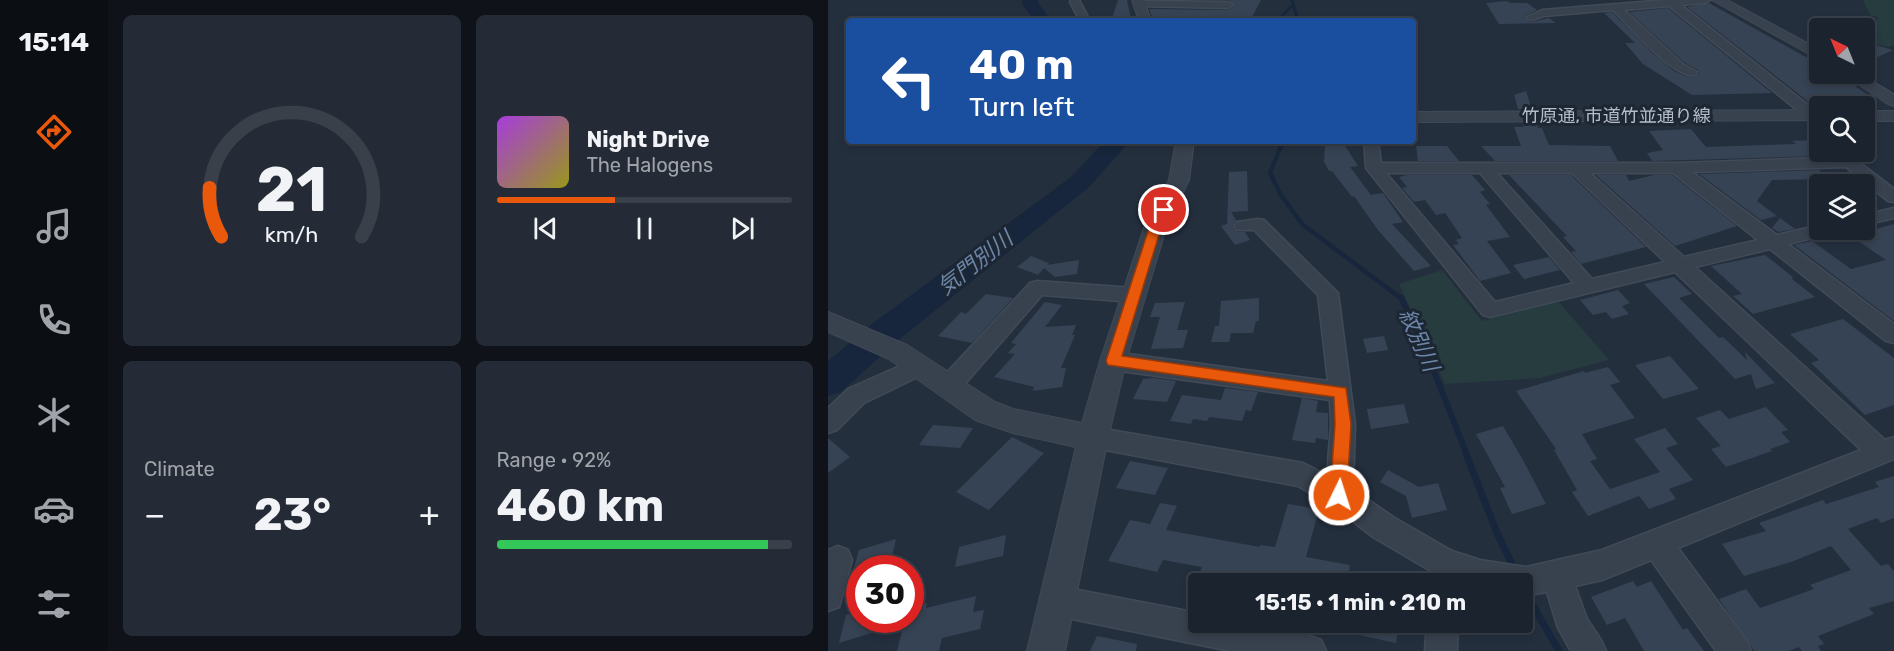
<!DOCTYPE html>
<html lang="en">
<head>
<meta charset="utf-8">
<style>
	body { margin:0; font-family:Rubik,"Noto Sans JP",sans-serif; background:#242b36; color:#f1f3f6; height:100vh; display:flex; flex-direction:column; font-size:22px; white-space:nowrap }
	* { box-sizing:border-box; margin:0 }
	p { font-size:20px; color:#a0a4aa }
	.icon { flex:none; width:33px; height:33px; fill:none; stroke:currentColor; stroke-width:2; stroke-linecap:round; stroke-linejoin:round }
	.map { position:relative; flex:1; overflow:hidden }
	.drawer { display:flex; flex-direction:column; gap:15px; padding:15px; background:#0f1319; width:720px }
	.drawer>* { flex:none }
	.guide { position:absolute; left:18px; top:18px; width:570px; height:126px; border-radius:6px; box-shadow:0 3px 9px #0003,0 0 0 2px #39404a; background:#1a4fa0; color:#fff; overflow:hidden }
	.needle { width:39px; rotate:317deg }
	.buttons { position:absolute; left:981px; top:18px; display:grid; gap:12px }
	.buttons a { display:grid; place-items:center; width:66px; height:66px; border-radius:6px; background:#1b232e; box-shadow:0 3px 9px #0003,0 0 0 2px #39404a; font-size:30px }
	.speed { position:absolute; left:18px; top:555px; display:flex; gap:12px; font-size:30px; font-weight:700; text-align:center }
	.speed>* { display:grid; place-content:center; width:78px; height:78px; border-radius:50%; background:#1b232e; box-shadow:0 3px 9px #0003,0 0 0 2px #39404a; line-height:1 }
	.speed .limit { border:9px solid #d22; background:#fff; color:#111 }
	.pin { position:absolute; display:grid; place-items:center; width:51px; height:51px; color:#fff; margin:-26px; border:3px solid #fff; border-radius:50%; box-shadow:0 2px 6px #0007 }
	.me { position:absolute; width:66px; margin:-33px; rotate:4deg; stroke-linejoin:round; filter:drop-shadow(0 0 4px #0008) }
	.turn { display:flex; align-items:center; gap:21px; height:126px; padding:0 24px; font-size:27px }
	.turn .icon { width:78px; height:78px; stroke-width:2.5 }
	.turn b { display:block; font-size:42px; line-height:51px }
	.big { font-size:45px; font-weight:700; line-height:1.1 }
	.drawer .tile { flex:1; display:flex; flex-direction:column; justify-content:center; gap:9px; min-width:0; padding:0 21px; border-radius:9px; background:#242b36 }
	.drawer .dial { align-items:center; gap:0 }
	.dial svg { height:156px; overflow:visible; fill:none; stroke:#39404a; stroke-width:7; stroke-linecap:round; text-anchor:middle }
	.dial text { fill:#f1f3f6; stroke:none }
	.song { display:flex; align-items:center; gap:18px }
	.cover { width:72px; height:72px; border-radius:9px; background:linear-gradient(135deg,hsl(280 70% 55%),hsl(60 70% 35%)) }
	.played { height:6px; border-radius:3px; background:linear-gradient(90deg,#ea580c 40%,#39404a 40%) }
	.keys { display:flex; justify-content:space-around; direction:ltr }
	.heat { display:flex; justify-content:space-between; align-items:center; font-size:33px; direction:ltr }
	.charge { height:9px; border-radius:4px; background:linear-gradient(90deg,#34c759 92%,#39404a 0) }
	.drawer .tiles { flex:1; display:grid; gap:15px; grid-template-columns:repeat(2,1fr) }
	.trip { position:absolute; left:360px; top:573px; width:345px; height:60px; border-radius:6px; background:#1b232e; box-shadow:0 3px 9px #0003,0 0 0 2px #39404a; font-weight:700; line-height:60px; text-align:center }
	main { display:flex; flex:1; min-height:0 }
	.menu { display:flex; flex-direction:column; width:108px; justify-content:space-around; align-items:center; background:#0b0e12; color:#a0a4aa }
	.menu .icon { width:42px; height:42px }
	.menu .active { color:#ea580c }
	.menu b { font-size:27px; color:#f1f3f6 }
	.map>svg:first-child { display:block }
</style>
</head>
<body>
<main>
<nav class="menu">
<b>15:14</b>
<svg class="icon active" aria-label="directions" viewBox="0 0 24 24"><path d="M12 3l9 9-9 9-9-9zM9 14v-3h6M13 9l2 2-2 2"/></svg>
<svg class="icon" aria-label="music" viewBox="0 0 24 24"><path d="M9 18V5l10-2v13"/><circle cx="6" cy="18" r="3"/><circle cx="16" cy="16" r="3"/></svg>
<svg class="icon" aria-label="phone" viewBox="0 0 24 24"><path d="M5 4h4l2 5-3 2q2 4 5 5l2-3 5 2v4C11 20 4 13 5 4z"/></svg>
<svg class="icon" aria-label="climate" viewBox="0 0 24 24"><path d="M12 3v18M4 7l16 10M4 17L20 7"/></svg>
<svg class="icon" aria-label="car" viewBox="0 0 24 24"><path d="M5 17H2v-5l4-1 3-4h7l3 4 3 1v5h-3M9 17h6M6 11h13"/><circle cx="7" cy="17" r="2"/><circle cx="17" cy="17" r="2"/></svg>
<svg class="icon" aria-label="filters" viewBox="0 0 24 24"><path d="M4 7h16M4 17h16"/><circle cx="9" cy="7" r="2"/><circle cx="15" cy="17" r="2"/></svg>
</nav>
<section class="drawer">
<div class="tiles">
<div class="tile dial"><svg viewBox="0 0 100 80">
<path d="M14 69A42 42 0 1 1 86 69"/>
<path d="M14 69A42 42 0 0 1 8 44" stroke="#ea580c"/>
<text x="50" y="56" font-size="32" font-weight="700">21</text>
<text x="50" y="72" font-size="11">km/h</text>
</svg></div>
<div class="tile">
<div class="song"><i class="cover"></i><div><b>Night Drive</b><p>The Halogens</p></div></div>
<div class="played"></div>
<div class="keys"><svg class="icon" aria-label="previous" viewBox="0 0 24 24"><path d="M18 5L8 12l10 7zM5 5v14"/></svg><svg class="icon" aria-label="pause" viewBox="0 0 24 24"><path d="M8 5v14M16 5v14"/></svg><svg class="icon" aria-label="next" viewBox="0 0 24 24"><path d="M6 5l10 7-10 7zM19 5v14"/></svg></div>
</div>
<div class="tile"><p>Climate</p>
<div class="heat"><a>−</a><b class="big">23°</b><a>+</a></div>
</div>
<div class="tile"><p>Range · 92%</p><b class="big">460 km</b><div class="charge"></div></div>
</div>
</section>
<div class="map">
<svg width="1066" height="651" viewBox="0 0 1066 651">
	<rect width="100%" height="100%" fill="#242f3e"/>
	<!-- green -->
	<path fill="#263c3f" d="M1035 0H1066V45L1061 47 1038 42 1050 17 1042 15Z
		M614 270 654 321 730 301 781 360 712 378 617 384 571 284Z"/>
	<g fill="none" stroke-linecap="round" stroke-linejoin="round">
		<!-- stream-far4 -->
		<path stroke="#17263c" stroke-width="3" d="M464 0 470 21
			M449 21 465 5
			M1033 74 1040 78"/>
		<!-- stream-far3 -->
		<path stroke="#17263c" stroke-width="4" d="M1037 77 1066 94
			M444 176 442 173 455 141"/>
		<!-- stream-far2 -->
		<path stroke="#17263c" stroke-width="4.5" d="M443 175 453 195 474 224 574 299"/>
		<!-- stream-far1 -->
		<path stroke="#17263c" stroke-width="6" d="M573 298 596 346 639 455"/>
		<!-- stream -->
		<path stroke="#17263c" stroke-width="7" d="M638 454 669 533 687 570
			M696 590 731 651"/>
		<!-- river -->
		<path fill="#17263c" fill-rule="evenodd" d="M194 0H210V3L224 21H207L194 4Z
			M277 141H302L261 187 68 342 13 392 0 396V361L44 324 243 177Z"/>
	</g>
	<!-- building -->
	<path fill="#364354" d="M290 0H299L303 20 283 21Z
		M401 0H433L422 21H331L334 18 325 19 321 9 400 10 407 6Z
		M679 1 682 3H699L709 10 697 16 703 22 721 18 728 23 671 24 658 3Z
		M881 3 992 65V74L1012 76 1046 99 1034 100 1037 102 982 103 859 7Z
		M840 8 944 93 864 95 815 64 797 43H807L776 13 784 12 823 52 846 71 857 76 867 77 871 73 870 70 856 62 801 12Z
		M1036 42 1065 50 1036 63Z
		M698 91 704 109H690L686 95Z
		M695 124H709L710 128H714L721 145 782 146 790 161H667L653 146H693L686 127H696Z
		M863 129 878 147 968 144 964 141 992 140V156L824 161 819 153 835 150 821 131Z
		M497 144H516L530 166 522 167 543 195 555 193 575 222 564 224 603 266 586 271 550 230 526 196 524 197 504 171H501L496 162Z
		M588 146H619L631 161H590Z
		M992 170V179L944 180 929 201 949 216 933 220 871 174Z
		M419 171 420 211 403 212 408 220 404 226 409 232H417L422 240 407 245 393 226 399 224 401 172Z
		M579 175H644L657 190 652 192 662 204 658 205 682 237 659 241 683 273 652 281 625 245 631 244 628 240 634 238 617 213 608 215 597 200 586 202 574 188 579 187 571 177Z
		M681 175H743L818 247 753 264 743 252 748 251 735 237 739 236Z
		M768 175H798L801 181 826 175H844L909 226 847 246Z
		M952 218 967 229 951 232 944 228Z
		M1066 224V321L966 245 984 241 1023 269 1058 260 1023 236Z
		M937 255 965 277 964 279 987 297 925 314 905 296 914 294 883 266Z
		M203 256 221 263 219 265 251 260 249 274 227 277 216 268 210 275 189 267Z
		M721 257 732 270 696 279 685 265Z
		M846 277 864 294 851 298 891 338 895 337 919 360 917 352 947 383 928 389 923 374 907 379 816 284Z
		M790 290 802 303 794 306 801 314 784 319 778 312 765 315 752 300Z
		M158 294 185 298 144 343 110 336 133 312 138 314Z
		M431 298V321H428L425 333H403L401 342H383L387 326H391L393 301Z
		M217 302 234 305 217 327 248 325 244 335H247L233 368H238L234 387 205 391 206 387 166 377 187 354 180 353 188 344 183 343Z
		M357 302 349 330H360L355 348 323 349 332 317H322L327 303Z
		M1015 319 1066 358V405L1037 415 983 363 991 360 962 334Z
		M556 336 560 350 539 353 535 339Z
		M842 356 871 389 835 399 807 365Z
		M780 367 792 382 782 385 807 418 754 434 769 459 762 461 782 489 832 472 806 439 837 428 850 444 838 448 865 480 841 489 848 499 821 509 811 496 760 516 744 492 749 490 726 450 728 449 688 391 756 371 757 373Z
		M325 378 348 381 339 402 305 399 315 379Z
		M397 388 430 392 423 411 418 410 414 421 381 417 379 421 365 419 363 424 342 421 354 395 393 400Z
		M474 398 490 401 488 412 500 413V440L488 438 487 443 464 440Z
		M576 404 581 423 543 429 539 409Z
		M938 407 960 430 953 432 962 442 942 449 944 451 898 467 883 449 893 446 868 418 892 410 901 419Z
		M105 425 145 428 132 448 91 445Z
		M675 426 695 460 718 504 684 514 672 488 677 487 648 434Z
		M184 437 216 453 161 510 128 492Z
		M0 438 22 457 0 473Z
		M302 461 340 468 327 495 288 488Z
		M560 470 591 487 610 483 619 510 584 518 578 496 552 482Z
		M1066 476V518L1053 523 1049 518 1020 529 1053 566 1060 564 1066 571V601L1041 608 1046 614 990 636 996 644 990 646 993 651H974L971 647 961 651H926L891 599 918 589 932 608 986 589 982 585 1023 570 1003 546 963 562 916 576 894 544 938 531 931 523 995 500 998 504 1051 487 1047 482Z
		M332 503 349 506 338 530 432 547V545L447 547 460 504 491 509 478 557 522 565 519 584H443L406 578 404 584H368L374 567 335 560 329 572 280 561 302 520 322 524Z
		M178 535 175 556 127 567 131 547Z
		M68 539 62 565 50 568H26L31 550Z
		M805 581 809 587 823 581 855 630 859 628 876 651H816L797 618 779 625 763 597Z
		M148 596 145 612 156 610 152 629 114 638 111 651H69L77 620H82V607L99 603 98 608Z
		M32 611V620H75V623L11 643 18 615Z
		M503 622H571L568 643 503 629Z
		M269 636 309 644 308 651H262Z"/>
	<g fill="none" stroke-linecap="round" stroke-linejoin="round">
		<!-- minor casing -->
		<g stroke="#414a57" stroke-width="3">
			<path id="minor" d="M243 0H251L262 21H252L242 2Z
				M839 0H882L877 3 853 5 989 112 991 115 989 118H979L841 6 796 10 855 64 869 72 867 75C846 79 801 26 785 10L716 16 704 20 699 17 714 10Z
				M311 1 400 2 405 5 400 8 307 6V2Z
				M536 141H550L553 163H849L1022 157 1027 159 1066 189V202L1060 201 1018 167 864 172 949 235 992 225V230H1004L1001 234 960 244 1066 324V343L1058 341 942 249 867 267 1057 440 1066 437V459L850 548 918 640 923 651H888L823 560 774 580 747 586 759 619 773 640 778 651H743L730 628 719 592 694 596V584H633L608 574 545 537 502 504 470 486 256 446 253 438 256 430 265 427 475 463 499 475 503 424 502 400 285 370 277 367 274 361 277 355 285 352 500 381 490 295 426 230H409L406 226 409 222 430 219 436 220 510 293 527 424 525 489 565 517 624 551 652 560 698 567 774 550 1033 450 847 272 662 317 655 315 538 168ZM558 173H652L746 283 667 302ZM669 173H744L837 262 764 279ZM762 173H845L930 240 856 257Z
				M1066 208V218L1036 225V215Z
				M209 281 306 288 313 290 316 295 313 300 306 302 214 295 129 393 121 395 113 393 109 386 113 379 202 283Z
				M92 357 100 360 103 366 100 372 36 403 9 430 0 433V408L20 389Z
				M10 546 20 550 24 560 11 607 0 611V550Z
				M229 586 370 613V622C411 622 455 624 493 640L498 651H402L229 616 218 612 214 601 218 590Z
				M599 622H630L629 651H597Z"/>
		</g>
		<!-- tertiary casing -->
		<g stroke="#414a57" stroke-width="2">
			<path id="tertiary" d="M304 0H316L323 21H311Z
				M884 0H899L992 50V60Z
				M1015 74H1033L1066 94V106L1060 104Z
				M992 110V120L585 122V112Z
				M1036 111H1066V121H1036Z
				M348 141H366L361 180 339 225 298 361 280 438 237 651H199L248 447 185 433 147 420 61 359 0 332V312L79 345 167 402 185 409 254 423 272 361 317 225 341 180Z"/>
		</g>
		<!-- minor -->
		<use href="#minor" fill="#38414e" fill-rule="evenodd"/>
		<!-- tertiary -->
		<use href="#tertiary" fill="#38414e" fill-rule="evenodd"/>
	</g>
	<!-- route -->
	<path fill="#ea580c" stroke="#983908" stroke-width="1.5" d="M336 207 341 210 334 225 294 356 518 388 523 424 519 495 517 501 511 503 504 501 502 495 507 424 506 397 280 365 278 361 322 225 332 208Z"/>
	<g text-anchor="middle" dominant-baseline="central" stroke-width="6" stroke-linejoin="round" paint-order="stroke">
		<!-- far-street labels -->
		<g font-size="18" fill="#b4bcc9" stroke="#1d2633">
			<text x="788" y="116">竹原通, 市道竹並通り線</text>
		</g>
		<!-- water labels -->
		<g font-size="22" font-style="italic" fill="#6d86a8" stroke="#1d2633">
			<text transform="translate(147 263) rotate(-38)">気門別川</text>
			<text transform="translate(591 340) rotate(66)">紋別川</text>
		</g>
	</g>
</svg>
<div class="buttons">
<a><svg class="needle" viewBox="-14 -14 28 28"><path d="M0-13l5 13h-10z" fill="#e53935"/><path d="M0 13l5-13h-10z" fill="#a0a4aa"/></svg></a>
<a><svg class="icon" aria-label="search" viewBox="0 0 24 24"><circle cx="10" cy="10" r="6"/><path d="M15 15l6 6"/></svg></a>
<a><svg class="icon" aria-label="layers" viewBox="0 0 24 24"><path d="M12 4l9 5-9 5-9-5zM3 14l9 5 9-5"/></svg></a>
</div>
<div class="speed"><div class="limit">30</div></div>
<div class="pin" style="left:336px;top:210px;background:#d93025"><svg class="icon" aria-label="arrive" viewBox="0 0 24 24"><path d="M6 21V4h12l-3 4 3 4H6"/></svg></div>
<svg class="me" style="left:511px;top:495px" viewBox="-20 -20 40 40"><circle r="17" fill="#ea580c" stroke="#fff" stroke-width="3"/><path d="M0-11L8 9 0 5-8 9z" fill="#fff"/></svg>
<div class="trip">15:15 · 1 min · 210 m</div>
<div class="guide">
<div class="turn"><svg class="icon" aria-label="left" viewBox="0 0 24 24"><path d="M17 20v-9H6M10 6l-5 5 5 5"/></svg><div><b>40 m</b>Turn left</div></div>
</div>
</div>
</main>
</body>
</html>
